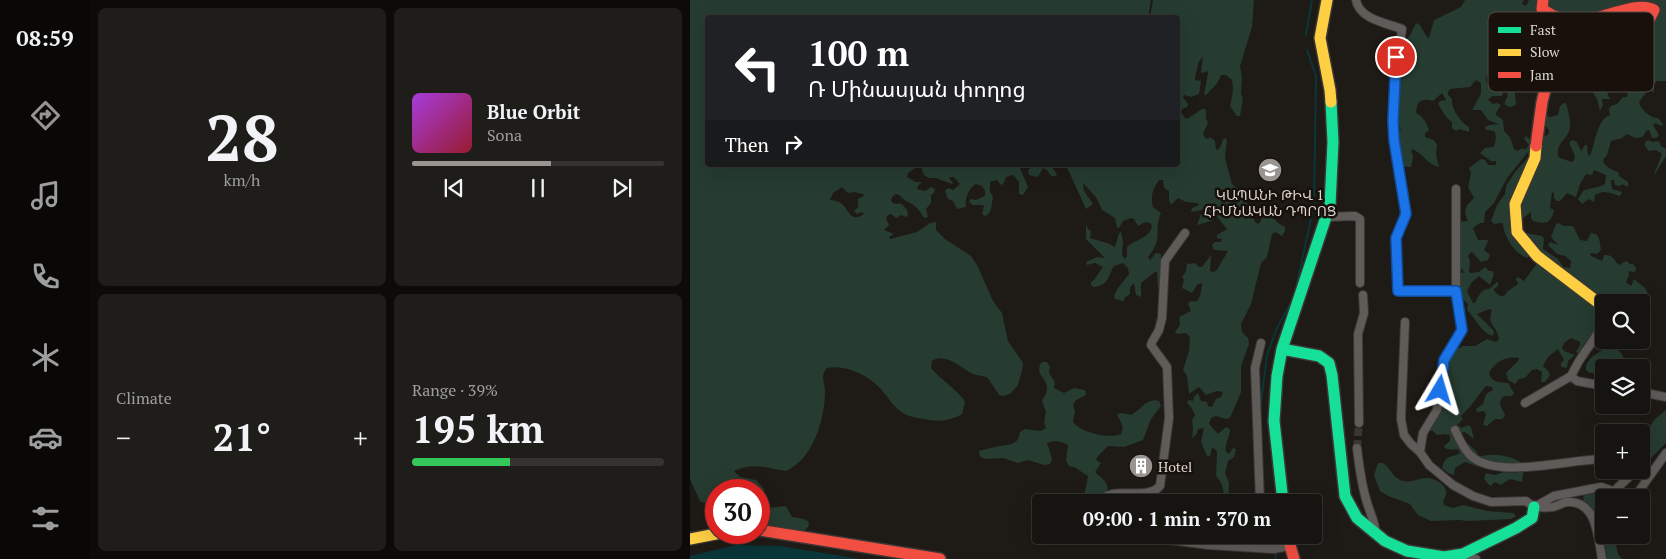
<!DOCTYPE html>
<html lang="en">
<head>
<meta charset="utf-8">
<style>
	body { margin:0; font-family:"PT Serif","Noto Sans Armenian",serif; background:#1f1d19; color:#f1f3f6; height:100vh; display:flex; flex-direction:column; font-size:19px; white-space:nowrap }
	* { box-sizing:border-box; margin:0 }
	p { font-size:16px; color:#9e9e9f }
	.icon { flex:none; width:28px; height:28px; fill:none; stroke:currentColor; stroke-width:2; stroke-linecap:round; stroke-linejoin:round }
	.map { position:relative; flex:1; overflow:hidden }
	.sheet { display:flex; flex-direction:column; gap:8px; padding:8px; background:#0c0b09; width:600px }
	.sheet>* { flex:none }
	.guide { position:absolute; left:15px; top:15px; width:475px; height:152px; border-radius:5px; box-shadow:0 5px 20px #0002,0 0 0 1px #353330; background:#202124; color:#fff; overflow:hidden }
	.fabs { position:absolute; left:905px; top:294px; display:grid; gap:10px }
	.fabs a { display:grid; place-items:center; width:55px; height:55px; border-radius:5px; background:#161410; box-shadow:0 5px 20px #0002,0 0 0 1px #353330; font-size:25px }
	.speed { position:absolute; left:15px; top:479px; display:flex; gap:10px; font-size:25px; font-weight:700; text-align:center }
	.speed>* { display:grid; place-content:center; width:65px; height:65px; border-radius:50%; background:#161410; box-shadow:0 5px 20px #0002,0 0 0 1px #353330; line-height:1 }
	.speed .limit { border:8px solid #d22; background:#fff; color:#111 }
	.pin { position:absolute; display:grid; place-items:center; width:42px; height:42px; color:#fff; margin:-21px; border:2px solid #fff; border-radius:50%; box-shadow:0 1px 5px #0007 }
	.me { position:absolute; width:55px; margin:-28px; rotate:7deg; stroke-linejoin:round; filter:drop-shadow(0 0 4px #0008) }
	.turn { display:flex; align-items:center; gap:18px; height:105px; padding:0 20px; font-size:22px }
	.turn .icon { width:65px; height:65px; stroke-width:2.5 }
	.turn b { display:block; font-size:35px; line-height:42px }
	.then { display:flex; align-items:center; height:48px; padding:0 20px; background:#0003; gap:10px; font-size:19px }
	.big { font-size:38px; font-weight:800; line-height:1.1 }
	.sheet .widget { flex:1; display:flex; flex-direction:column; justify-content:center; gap:8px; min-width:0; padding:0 18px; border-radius:8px; background:#1f1d19 }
	.sheet .dial { align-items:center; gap:0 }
	.dial b { font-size:65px; line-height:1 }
	.song { display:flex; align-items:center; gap:15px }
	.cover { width:60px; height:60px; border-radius:8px; background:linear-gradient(135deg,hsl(280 70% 55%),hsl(350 70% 35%)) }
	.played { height:5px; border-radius:2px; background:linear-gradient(90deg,#9a9490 55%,#353330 55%) }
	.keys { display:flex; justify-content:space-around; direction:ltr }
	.heat { display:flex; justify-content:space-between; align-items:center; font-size:28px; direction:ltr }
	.charge { height:8px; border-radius:4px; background:linear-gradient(90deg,#34c759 39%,#353330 0) }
	.sheet .tiles { flex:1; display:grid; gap:8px; grid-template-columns:repeat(2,1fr) }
	.trip { position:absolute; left:342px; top:494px; width:290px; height:50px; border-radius:5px; background:#161410; box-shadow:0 5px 20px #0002,0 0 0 1px #353330; font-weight:800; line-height:50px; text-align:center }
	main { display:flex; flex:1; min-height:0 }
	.menu { display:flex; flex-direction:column; width:90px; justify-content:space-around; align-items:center; background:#090806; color:#9e9e9f }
	.menu .icon { width:35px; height:35px }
	.menu .selected { color:#9a9490 }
	.menu b { font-size:22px; color:#f1f3f6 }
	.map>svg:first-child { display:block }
</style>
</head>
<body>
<main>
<nav class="menu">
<b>08:59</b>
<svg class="icon selected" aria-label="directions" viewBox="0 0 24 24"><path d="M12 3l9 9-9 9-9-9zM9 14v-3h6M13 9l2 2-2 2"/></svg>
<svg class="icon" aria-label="music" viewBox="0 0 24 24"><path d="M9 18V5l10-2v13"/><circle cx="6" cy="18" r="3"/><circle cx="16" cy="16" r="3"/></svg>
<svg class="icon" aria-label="phone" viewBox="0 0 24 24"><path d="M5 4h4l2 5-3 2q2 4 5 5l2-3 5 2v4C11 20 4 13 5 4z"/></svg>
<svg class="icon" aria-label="climate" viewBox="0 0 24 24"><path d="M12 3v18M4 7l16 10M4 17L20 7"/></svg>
<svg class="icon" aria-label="car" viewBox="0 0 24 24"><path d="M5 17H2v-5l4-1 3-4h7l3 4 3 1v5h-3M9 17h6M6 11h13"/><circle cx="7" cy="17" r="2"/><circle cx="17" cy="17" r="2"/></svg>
<svg class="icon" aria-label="filters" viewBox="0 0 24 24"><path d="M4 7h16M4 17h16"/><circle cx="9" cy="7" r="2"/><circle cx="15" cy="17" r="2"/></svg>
</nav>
<section class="sheet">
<div class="tiles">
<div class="widget dial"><b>28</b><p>km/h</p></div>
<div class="widget">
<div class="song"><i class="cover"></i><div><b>Blue Orbit</b><p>Sona</p></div></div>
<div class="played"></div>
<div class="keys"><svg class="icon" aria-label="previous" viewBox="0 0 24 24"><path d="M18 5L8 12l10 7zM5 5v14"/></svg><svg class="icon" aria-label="pause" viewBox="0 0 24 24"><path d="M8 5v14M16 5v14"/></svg><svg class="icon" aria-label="next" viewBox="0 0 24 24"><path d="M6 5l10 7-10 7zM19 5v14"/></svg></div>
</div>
<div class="widget"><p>Climate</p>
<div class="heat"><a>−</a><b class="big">21°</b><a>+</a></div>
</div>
<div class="widget"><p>Range · 39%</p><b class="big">195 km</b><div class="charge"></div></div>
</div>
</section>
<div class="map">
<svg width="976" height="559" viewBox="0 0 976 559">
	<rect width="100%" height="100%" fill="#1e1a16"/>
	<!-- green -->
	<path fill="#263c30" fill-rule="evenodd" d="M0 0H461L458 18H18V165H331L330 168 338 187 333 195 329 194V182L323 175 316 177 313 185 310 184 307 180 300 182V192L303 197C301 204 303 213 295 216L292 214 294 205H283L279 202 280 199 286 200 295 196V191L292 186 286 184C278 189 275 198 276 207L267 209 263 201 258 199 255 191 258 188 263 190 270 184 264 177H260L259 178 263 183 262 184 246 178H239L234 175 231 167 228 166 218 173 217 177 226 182H232L228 186 227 189 235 191 241 187 245 189 244 193 241 195V203L236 209 238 217 234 218C229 209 225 205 216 201 212 199 212 195 206 194L202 197 201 201C205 206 207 202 212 204L217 210 218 215 216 217 211 215 206 218 201 214 198 215 196 218 199 225 194 230 204 234 199 237 200 239 227 232 240 223 246 222V230L255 239 281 256 287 265 303 301 312 313 318 341 333 363 332 371 328 385 320 394 313 396 309 395 298 378C293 375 287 376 283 374 271 368 255 352 242 361L241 368C248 377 273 395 275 402L272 414C263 420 250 422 239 420 230 418 222 418 213 413 203 407 198 397 190 388 177 375 156 364 137 368 129 376 136 384 135 394 134 421 123 459 96 471 77 468 63 462 44 471L50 477 66 480 74 489 72 500 79 508 96 506 102 517 114 519 119 522 118 527 114 531 69 525V490H26V508L10 501 0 479ZM152 187 158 193 164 192 173 194 174 196 168 199V207L164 211 167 214 172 212 174 214C160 223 160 211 152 204 148 201 144 200 140 200L143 193Z
		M463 0H564L562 27 550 66 552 78 551 94 553 98 550 116H547L540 106C542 97 544 89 542 80L536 75H531C527 86 523 87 516 95H514L518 73V71L512 73 511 72 513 57 509 61 505 78V80L511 81 509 94 501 97 494 95 493 97 498 104 497 107 492 109 491 112 494 117 497 119 512 109H516V118L518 123 513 134 516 139 520 137 525 141 526 150C532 149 531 142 534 138L537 140 535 158 542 184 553 193 565 222 568 224 571 221 569 208 572 206 588 223 595 227V231L592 236 585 232 582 234 577 257 571 263 561 304 551 324 552 332 558 338 559 344 551 366V392L540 418 536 419 526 416 521 418 519 424 528 434 536 427 540 429C540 437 534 444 536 452L539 454 543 448 546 449 544 457 538 461 535 473 539 483 538 502H533C535 492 533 484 526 476L527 452 525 449 522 448 520 456H517L511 442 514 428 508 429 506 435 502 438 503 429 502 420 505 415 501 407 497 403 499 400 503 401 504 397 508 393 511 401 517 402 518 406 522 407 526 399 531 397 533 392 527 391 516 395 509 387 499 394 497 376 493 370 499 351 500 337 496 333 487 334 485 332 490 325 489 317 501 311 498 304 500 301C502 301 505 302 507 301 511 298 512 286 512 283L507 285 502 293 492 288 494 280 492 277 496 271 497 263 499 264 505 263 509 267H512L521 255 520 271 523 272 527 270 538 251 524 250 522 245 525 242H531L532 239 527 238V235L537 229 527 217 521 221 507 225 511 214 518 215 520 214 516 206 512 210 501 212 502 208 509 205 508 203 496 202 488 198 481 205 479 200V191L474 188 473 180H469C463 189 460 196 463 207L471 213C463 232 474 238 458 257L460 260 466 253 471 254 470 287 468 288 467 272H465L451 283V297L446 295 444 283 440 287V294L435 297 433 302 430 300 425 299 424 296 428 288 439 274 438 268 433 263 424 266C418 276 419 286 403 287L401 285V282L404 280 413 267 405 263 397 265 396 262 407 257 415 258 396 239V224L398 229 401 231 400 238 420 244 424 247 426 244 429 233 431 232 433 242 432 255 435 259 437 256V247C446 239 460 238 462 226L460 223 455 222 448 226 444 219 441 218 433 221 429 228 427 227 425 218 412 210 406 197 393 183 394 191 403 204 396 209 376 165H488V18L460 17Z
		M775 0H834L832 4 836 6 839 0H976V81H967L964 84V92L958 90 949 102C951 110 960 118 968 118L973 124 972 126 965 123 963 125 969 135 966 138H962L959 130 956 131 953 137C945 139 944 137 937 134L932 138 921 141 917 155 913 160C915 168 922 169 928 172L929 176 938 182V187L932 184 930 186 925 185 924 180H921L922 189 932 192 930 196C920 193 915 189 905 195L904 202 899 199 892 204 888 199 893 191C899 188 912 187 915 184L916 175 904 170 902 175 896 174 890 184 886 197 877 193 870 201H867L864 198V193L862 192 860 208 864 210 863 215 858 222 852 223 843 221 841 218V212L832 219 830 218C823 206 835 195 831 185L824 199 819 224 824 228C825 244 828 243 839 252L838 258C826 256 813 235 813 223L804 224 801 221 807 205 815 194 816 186 825 172 840 155 842 154V159L850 155 848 147 854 136 858 135 859 131 857 127 850 125 849 119 854 115 861 117 868 115 870 106 874 103H876C878 111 882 124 879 131 875 142 867 142 868 156L870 158 882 162 884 160 885 156 879 143 882 140 887 142 891 151 895 145H897L898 155 900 156C905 144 907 119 920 115L919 109 921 106 927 104 933 97H937L938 91 943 90 946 87 944 83 938 82 928 87 924 85 917 92 920 99H912L913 105 910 111 907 99 902 91 903 88 909 91 911 84 910 79 901 76C899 78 883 84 880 84L877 89 868 83 871 80 869 78 862 80 858 69 875 60 881 63 871 69 872 73 881 71 885 67H896L903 63 904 60 896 58 890 61C884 60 884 57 880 54 867 43 864 34 845 32L848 41 845 44 840 39 839 35 833 31 832 34 833 41 829 40 828 33 826 31 815 38 811 48 815 52 824 55 826 59 817 58 810 51 808 57 810 61 815 60 823 64 818 78 825 94 826 105 820 107 815 105V101L818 96 809 70 807 69 797 75 796 81 798 86 801 83 803 88 809 89 813 93 812 96H802L798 100 803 104 807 103 811 105 806 113V115L813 120 814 131 820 137 824 149 827 151 833 148 835 150 839 145 834 139 836 136 842 141V147L817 178 804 203 795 212 794 223H790L783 228 788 240H798L797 244 794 250 800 255 798 260 791 262 782 252 780 253 778 256 780 261 779 272 781 273 789 272 795 267 799 271H802L804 274 800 285 789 276 782 282 777 291 783 303H785C788 297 791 289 799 289L808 281V286L804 289V291L810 296H814L818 291 828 284 826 279 828 277 834 281 848 262 855 265 862 275 870 277V282L875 281 881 282C876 274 867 265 859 259 855 256 851 257 848 254L843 244 835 238 834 235 836 233 852 236 854 239 853 249 868 259 873 267 880 268 881 261 875 256 867 254 858 245 860 242 868 245 861 237 866 224 868 223 874 226H883L890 240 897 241 901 233 906 234 909 238 911 250 907 254 900 253 901 256 912 261 914 255C924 254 923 260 929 265L936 261 940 264H943L946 268V271L944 272 938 271 939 275 936 282 941 286 944 279 955 288 959 296 955 305 951 308V302H933L932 301 914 303 910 301V306L914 310 913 322 894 344 889 354 886 352 890 345V342L881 338 874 343 872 348 874 351 885 355 878 361 877 368 871 367V363L874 360 868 349 858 357 853 366 858 371 860 375 855 382H851L852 372 847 369 842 370 835 378 829 379 825 384 818 380 816 373 829 360V358C816 356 805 362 799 373 802 383 809 382 818 383L824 393 822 396H814C805 404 814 409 815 416L812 419H805L797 426 793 425 796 414 794 411 787 412 786 409 793 404 796 394 803 390 802 387 796 386C787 397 781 407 771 416L773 419 767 425 772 428 778 425 781 427 784 439 775 432 770 433 769 435 786 451 789 457C803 452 826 456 837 467L833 473 832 482 820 479 811 485 805 482 800 486 794 479 796 473 805 475 814 472 826 473 828 469 824 466 819 469 816 468C803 473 787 466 775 462L765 468 764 475 758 473 752 468C756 453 761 459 770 453L769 450C765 448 760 451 755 448L754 446 760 441V435L753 434 747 435 743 431 734 429 738 419 748 407 746 386 752 367 757 361 759 353 773 346H785L797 339 806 342 809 339C807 325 796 325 802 310L799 309 787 314 803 330 804 333 802 336C791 332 786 319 777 310L778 304 769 296 770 288 766 284 763 275 768 272 775 273 765 262 762 252 763 234 761 227 764 222 778 221C772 209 777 205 784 198L778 187 781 173 779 168 791 159 795 160 798 165H806V161H801L790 153 795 148 803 147C806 143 807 135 804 131L796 130 795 127 799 125 809 124 798 120 791 110H782L791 94V83L786 80 780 87 760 89 758 92V95L762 99C761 109 770 122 779 127V132L769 129 766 131 762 128V122C755 117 752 110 748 104L750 101 756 100 752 93 743 101C732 98 727 100 726 113 734 118 735 120 739 130L735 133V137L744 140 747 145 746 155 749 167C737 165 733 152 721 149L723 157 721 167 706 166 705 158 707 157 711 158 712 153 710 150 706 151 702 140 704 128 711 130C705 114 696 113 707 96L702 91 704 81 701 68 711 51 714 42 720 35 726 23 730 25 737 37 739 38 744 20 771 7Z
		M958 140 963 142 969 141 971 146 976 149V156L963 177 972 154 966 150 959 151 955 146V142Z
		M342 165H360L367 174 366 176H361L357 170 353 168 348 177 339 175 338 171Z
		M914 325V340L928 341 926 347 933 356 934 361 933 367 914 368V372L900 373 896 370C895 356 913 352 921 344L920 342 913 346 907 345 896 357 894 358Z
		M352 362H357L360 367 359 373 365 382 364 388 374 393 384 388 395 390 396 395 386 400 383 405 385 411 383 422C392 433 418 439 431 434 435 426 430 422 427 414L432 413 441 415C451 410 457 397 469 401L471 406 461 419 453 440 434 447 418 446 408 456 406 460 411 463 405 472C413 480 424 485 413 498L401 499 396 497 395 492 398 476 384 467 379 466 376 461 378 445C371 441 365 440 357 443L362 459 360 464 354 465 338 460 328 463 313 458 296 459 290 457 289 451C294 450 299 448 305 447 317 444 328 447 330 432L335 429 351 431 356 428 354 422 356 412 352 401C354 397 357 393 357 389 358 378 343 374 352 362Z
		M976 410V443L951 468V442L964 420Z
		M688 463H693C702 469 701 477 713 481 723 483 728 478 737 478 744 478 758 485 756 494 756 497 754 499 753 501L754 505 763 508 773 505 797 511 823 513 826 516 821 519 778 521 769 520 741 521 728 515 720 504 698 496 690 491 684 475Z
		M898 492 907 495 914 501V535H924L928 554 932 559H912L893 498 894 494Z"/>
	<!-- water -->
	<path fill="#0a3639" d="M46 545 90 546 171 559H0V556Z"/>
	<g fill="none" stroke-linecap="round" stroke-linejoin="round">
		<!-- stream -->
		<path stroke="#0a3639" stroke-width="2" d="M616 35 622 0
			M570 410 577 355 587 328 604 297 624 205 626 76 617 50
			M581 535 584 547
			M585 552 586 559"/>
		<!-- street-tunnel -->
		<path stroke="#3a3632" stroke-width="8" stroke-dasharray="8 4" stroke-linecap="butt" d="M667 448 669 423"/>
		<!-- street casing -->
		<g stroke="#3a3734" stroke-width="10">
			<path id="street" d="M666 0C669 19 696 23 712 29L710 45 705 66 703 121 704 140 716 214 706 238 708 291H766
				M844 73 858 78
				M636 217 665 216 670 219V283
				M715 322 711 419 714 435 721 444 730 452 739 465 763 485 783 496 801 502 836 501 844 507
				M914 324 889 361 881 376 887 381 914 386
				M951 392 976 397
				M835 403 881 376
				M669 423 668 334 674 313 673 295
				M765 430C769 439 774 450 781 456 808 480 879 459 914 459
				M667 448C669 465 671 482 676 499 679 511 685 521 686 534
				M730 452 733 433 747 410 754 360 772 330 766 291V189
				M923 492 938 478 939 470
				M941 498 949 491 976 453
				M410 502C420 484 456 502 470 486L479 418 477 367 461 345 462 342 469 330 472 318 475 261 495 233
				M570 502 565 368 571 343
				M846 506 864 496 911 487C919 489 922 490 925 498
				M844 507C850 507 857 508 863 507 868 506 873 502 878 502 907 501 908 538 912 559
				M442 535 518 545 584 549 599 546
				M773 554 786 559"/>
		</g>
		<!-- fast casing -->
		<g stroke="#3a3734" stroke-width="14">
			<path id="fast" d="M592 349 629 356 639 363 642 375 655 496 667 518 695 541 717 551 754 557 773 554 826 528 842 518 844 507
				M593 502 584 421 587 376 592 349 640 205 643 142 641 102"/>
		</g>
		<!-- slow casing -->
		<g stroke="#3a3734" stroke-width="14">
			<path id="slow" d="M637 0 630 38 640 90 641 102
				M846 146 845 158 825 204 827 232 847 256 914 307
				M0 539 36 532"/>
		</g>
		<!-- jam casing -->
		<g stroke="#3a3734" stroke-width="14">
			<path id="jam" d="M846 146 852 102 858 78 899 61 958 22 964 10C948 0 913 19 892 21 878 23 864 17 852 9L853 0
				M69 530 250 559
				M597 535 604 559"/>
		</g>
		<!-- street -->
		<use href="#street" stroke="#5f5b58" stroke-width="8"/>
		<!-- fast -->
		<use href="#fast" stroke="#16e098" stroke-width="11"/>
		<!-- slow -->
		<use href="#slow" stroke="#ffcf43" stroke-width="11"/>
		<!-- jam -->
		<use href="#jam" stroke="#f24e42" stroke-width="11"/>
	</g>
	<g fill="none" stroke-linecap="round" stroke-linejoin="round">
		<!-- route casing -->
		<g stroke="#114b97" stroke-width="12">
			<path id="route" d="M706 57 703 121 704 140 716 214 706 238 708 291H766L772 330 754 360 750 390"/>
		</g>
		<!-- route -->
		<use href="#route" stroke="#1a73e8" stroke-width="9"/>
	</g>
	<!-- icons -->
	<defs>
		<g id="school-disc" transform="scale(1.25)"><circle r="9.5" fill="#9a9490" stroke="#18100a"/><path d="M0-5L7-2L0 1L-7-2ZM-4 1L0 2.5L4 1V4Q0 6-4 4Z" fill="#fff"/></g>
		<g id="building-disc" transform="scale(1.25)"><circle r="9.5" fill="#9a9490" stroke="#18100a"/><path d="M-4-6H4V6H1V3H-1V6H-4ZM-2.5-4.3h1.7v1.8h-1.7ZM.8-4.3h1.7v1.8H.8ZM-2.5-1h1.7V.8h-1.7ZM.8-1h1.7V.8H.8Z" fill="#fff"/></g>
	</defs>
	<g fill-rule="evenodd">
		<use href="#school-disc" x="580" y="170"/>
		<use href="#building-disc" x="451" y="466"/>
	</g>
	<g text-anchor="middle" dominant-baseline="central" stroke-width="5" stroke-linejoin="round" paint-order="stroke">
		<!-- poi labels -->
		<g font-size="14" fill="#dcd6d1" stroke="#18100a">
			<text x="580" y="194">ԿԱՊԱՆԻ ԹԻՎ 1<tspan x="580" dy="16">ՀԻՄՆԱԿԱՆ ԴՊՐՈՑ</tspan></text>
			<text x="468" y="466" text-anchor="start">Hotel</text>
		</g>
	</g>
	<!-- legend -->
	<rect x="798" y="12" width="166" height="80" rx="8" fill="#18100a" stroke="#534b46" stroke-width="1"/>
	<rect x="808" y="27" width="23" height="6" fill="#16e098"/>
	<rect x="808" y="49" width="23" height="7" fill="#ffcf43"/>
	<rect x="808" y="72" width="23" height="6" fill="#f24e42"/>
	<g font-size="14" fill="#dcd6d1">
		<text x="840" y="35">Fast</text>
		<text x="840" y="57">Slow</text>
		<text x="840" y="80">Jam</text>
	</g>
</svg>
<div class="fabs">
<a><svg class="icon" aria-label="search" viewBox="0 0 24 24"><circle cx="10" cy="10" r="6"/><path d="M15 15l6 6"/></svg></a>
<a><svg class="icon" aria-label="layers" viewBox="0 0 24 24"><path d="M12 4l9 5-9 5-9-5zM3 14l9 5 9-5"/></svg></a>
<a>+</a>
<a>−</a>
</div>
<div class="speed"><div class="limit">30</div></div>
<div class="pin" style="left:706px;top:57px;background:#d93025"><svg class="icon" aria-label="arrive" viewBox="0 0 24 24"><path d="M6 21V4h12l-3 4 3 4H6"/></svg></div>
<svg class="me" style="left:750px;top:390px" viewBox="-20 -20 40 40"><path d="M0-17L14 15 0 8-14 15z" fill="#1a73e8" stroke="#fff" stroke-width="4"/></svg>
<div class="trip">09:00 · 1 min · 370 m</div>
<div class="guide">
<div class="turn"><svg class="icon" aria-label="left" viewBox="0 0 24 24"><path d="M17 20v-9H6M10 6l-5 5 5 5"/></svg><div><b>100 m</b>Ռ Մինասյան փողոց</div></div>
<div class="then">Then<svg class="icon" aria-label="right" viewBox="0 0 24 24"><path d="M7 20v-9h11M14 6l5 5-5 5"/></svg></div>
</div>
</div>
</main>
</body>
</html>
